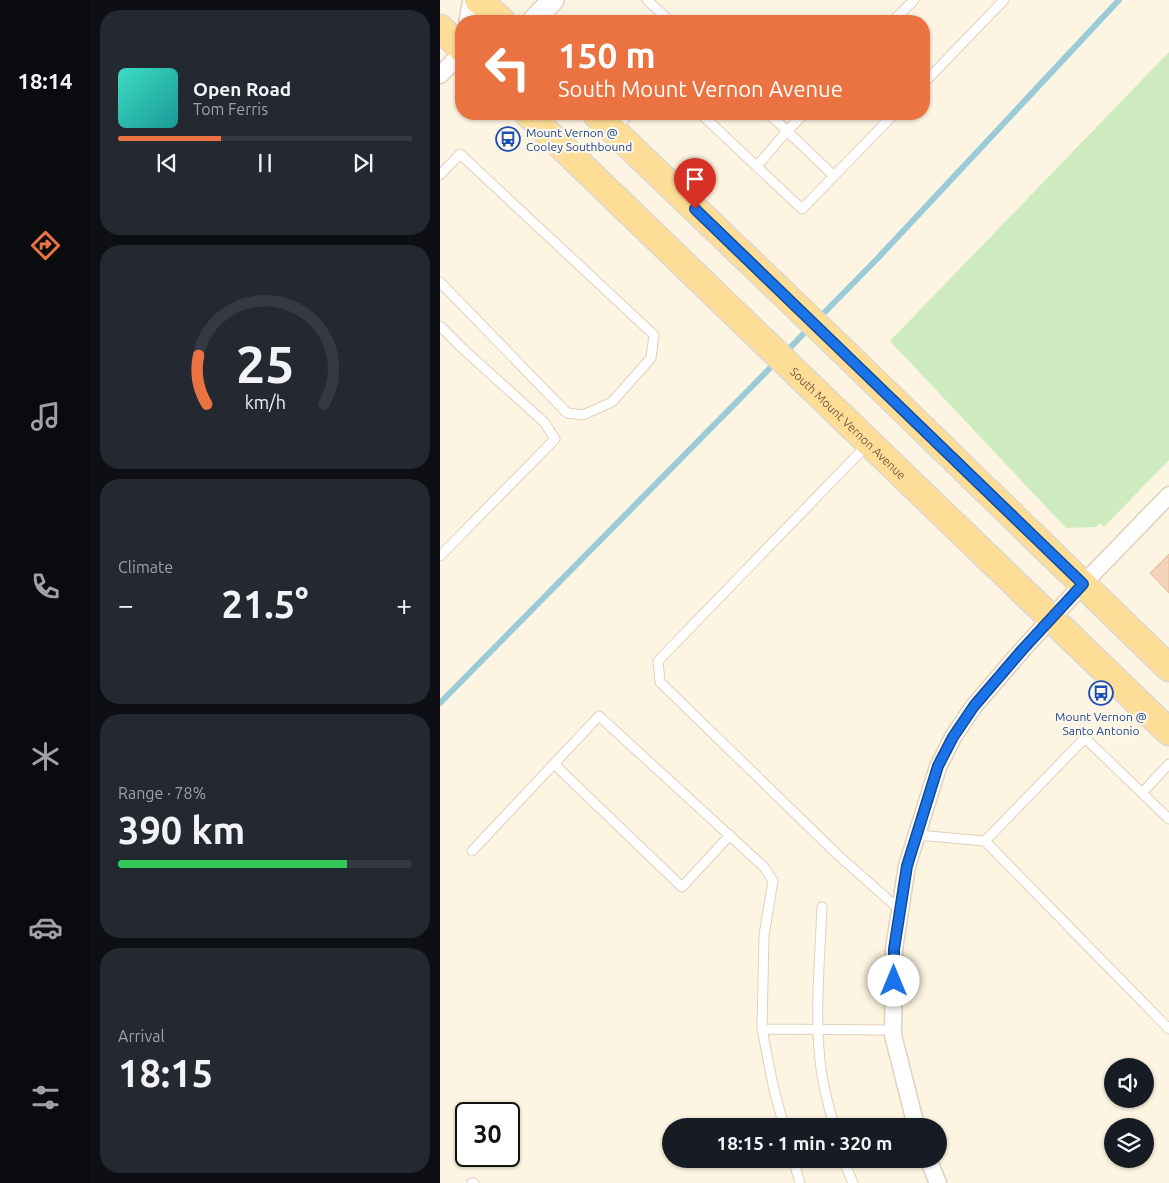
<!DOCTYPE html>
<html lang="en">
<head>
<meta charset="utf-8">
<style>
	body { margin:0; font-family:Ubuntu,sans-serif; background:#242831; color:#f1f3f6; height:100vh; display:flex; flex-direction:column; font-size:19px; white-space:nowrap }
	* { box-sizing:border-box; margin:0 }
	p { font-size:16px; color:#9ea1a6 }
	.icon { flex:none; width:28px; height:28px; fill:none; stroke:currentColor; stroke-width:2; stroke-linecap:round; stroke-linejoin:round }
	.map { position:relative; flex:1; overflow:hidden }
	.sheet { display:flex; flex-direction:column; gap:10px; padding:10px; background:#0d0f14; width:350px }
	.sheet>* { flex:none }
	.hud { position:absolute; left:15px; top:15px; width:475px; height:105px; border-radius:20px; box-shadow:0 1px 4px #0004; background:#eb7241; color:#fff; overflow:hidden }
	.controls { position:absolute; left:664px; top:1058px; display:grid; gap:10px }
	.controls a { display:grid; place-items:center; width:50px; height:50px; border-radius:50%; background:#171b24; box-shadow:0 1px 4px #0004; font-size:25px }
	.speed { position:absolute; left:15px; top:1102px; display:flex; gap:10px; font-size:25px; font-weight:700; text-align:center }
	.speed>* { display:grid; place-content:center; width:65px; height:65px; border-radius:50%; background:#171b24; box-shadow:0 1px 4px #0004; line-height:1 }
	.speed .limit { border:2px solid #111; border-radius:8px; background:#fff; color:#111 }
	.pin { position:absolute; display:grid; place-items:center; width:42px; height:42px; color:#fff; margin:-51px -21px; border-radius:50% 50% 50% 0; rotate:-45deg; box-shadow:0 0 5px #0007 }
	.pin .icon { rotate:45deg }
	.me { position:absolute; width:55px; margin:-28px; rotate:0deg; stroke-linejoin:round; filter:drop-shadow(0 0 4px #0008) }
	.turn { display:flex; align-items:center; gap:18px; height:105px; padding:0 20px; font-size:22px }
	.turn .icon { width:65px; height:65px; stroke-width:2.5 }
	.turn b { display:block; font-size:35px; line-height:42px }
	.big { font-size:38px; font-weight:700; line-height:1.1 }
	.sheet .card { flex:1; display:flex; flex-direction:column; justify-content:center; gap:8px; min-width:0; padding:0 18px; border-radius:20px; background:#242831 }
	.sheet .dial { align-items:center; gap:0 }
	.dial svg { height:130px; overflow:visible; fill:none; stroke:#363941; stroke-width:7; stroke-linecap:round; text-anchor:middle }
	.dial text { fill:#f1f3f6; stroke:none }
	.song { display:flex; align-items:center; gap:15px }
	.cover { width:60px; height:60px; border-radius:8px; background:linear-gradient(135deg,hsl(170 70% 55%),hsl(180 70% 35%)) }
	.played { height:5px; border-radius:2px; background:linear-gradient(90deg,#eb7241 35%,#363941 35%) }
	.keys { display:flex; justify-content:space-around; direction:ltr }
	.heat { display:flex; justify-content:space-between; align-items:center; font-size:28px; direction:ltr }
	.charge { height:8px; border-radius:4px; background:linear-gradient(90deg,#34c759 78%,#363941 0) }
	.trip { position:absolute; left:222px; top:1118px; width:285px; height:50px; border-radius:25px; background:#171b24; box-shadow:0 1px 4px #0004; font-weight:700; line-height:50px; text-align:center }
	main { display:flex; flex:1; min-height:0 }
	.tabs { display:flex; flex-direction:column; width:90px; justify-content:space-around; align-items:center; background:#090b0e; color:#9ea1a6 }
	.tabs .icon { width:35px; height:35px }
	.tabs .active { color:#eb7241 }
	.tabs b { font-size:22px; color:#f1f3f6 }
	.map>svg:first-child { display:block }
</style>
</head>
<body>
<main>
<nav class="tabs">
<b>18:14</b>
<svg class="icon active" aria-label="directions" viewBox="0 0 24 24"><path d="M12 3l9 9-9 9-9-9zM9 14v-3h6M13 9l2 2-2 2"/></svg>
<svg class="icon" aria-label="music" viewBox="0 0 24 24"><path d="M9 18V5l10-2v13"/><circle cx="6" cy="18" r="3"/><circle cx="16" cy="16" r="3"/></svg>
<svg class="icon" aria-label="phone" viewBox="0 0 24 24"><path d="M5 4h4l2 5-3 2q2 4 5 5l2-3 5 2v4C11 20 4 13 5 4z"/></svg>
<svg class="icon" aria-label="climate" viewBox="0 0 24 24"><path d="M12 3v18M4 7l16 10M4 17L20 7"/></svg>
<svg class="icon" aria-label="car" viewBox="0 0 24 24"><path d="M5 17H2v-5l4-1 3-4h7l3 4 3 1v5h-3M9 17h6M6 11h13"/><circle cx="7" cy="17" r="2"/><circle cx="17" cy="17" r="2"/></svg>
<svg class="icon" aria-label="filters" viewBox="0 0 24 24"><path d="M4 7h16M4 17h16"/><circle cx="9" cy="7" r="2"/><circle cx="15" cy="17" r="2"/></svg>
</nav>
<section class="sheet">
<div class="card">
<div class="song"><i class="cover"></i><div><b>Open Road</b><p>Tom Ferris</p></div></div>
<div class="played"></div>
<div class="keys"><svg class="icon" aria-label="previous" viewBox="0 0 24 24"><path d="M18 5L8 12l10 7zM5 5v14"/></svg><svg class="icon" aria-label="pause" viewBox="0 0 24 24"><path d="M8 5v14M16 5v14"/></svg><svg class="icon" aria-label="next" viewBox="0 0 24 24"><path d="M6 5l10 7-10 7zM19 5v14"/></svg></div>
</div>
<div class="card dial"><svg viewBox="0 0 100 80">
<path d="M14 69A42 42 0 1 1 86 69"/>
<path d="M14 69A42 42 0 0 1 9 39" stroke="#eb7241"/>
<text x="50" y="56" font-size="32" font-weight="700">25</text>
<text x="50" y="72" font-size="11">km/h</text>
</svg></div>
<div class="card"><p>Climate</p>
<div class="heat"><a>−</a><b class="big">21.5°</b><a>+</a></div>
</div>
<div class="card"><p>Range · 78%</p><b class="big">390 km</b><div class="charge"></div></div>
<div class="card"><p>Arrival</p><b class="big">18:15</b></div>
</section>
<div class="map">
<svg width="729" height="1183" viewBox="0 0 729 1183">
	<rect width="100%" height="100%" fill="#fdf4e1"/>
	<!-- green -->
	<path fill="#ceebbf" d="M729 52V460L664 527 660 523 656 527 626 528 450 341Z"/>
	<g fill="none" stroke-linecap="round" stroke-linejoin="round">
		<!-- stream -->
		<path stroke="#9bcbd9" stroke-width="6" d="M378 319 437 259 679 0
			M345 353 369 328
			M0 703 336 362"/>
	</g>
	<!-- building -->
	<path fill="#f3d3b7" stroke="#e6ba97" d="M729 554V593L710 573Z"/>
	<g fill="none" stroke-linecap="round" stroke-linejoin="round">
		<!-- service casing -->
		<g stroke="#e1d0bc" stroke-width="11">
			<path id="service" d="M207 0 230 21
				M453 21 474 0
				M484 83 564 0
				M261 114 362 209 454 114
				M329 114 347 131 364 114
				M174 130 189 114
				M317 166 347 131 394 176
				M0 175 20 154 214 335 211 358 172 402 143 415 127 413 0 282
				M0 326 22 348 104 422 115 439 0 556
				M427 445 218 661 220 682 399 856 460 910
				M114 764 242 887 290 835
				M702 793 729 764
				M729 819 645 738 545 841 729 1029
				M477 835 545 841
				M32 851 159 716 324 867 333 881 324 935 322 1029 334 1090 344 1126
				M382 907C380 959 374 1018 381 1069 384 1089 389 1108 394 1126
				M322 1029 453 1030
				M353 1159 360 1183
				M403 1159 413 1183
				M32 1183H34"/>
		</g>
		<!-- minor casing -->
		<g stroke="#e1d0bc" stroke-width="19">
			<path id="minor" d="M0 75 21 54
				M476 1126 453 1035 454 949 467 866 498 767 513 737 534 706 583 649 643 584 729 495
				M488 1159 498 1183"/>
		</g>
		<!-- tertiary casing -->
		<g stroke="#e1d0bc" stroke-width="24">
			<path id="tertiary" d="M30 21 34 0
				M93 21 113 0"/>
		</g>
		<!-- primary casing -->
		<g stroke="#ded7d3" stroke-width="29">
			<g id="primary">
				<path d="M38 0 62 21"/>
				<path d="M0 28 21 48"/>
				<path id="s1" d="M88 114 729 732"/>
				<path d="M156 114 402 350 729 668"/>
			</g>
		</g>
		<!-- service -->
		<use href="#service" stroke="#fff" stroke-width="9"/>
		<!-- minor -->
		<use href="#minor" stroke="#fff" stroke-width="16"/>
		<!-- tertiary -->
		<use href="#tertiary" stroke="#fff" stroke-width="21"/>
		<!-- primary -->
		<use href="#primary" stroke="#fede96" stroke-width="26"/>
	</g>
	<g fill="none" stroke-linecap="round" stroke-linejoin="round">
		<!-- route casing -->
		<g stroke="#114b97" stroke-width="12">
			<path id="route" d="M255 209 643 584 583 649 534 706 513 737 498 766 467 866 454 949V981"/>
		</g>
		<!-- route -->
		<use href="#route" stroke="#1a73e8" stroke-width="9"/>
	</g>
	<!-- icons -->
	<defs>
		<g id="bus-ring" transform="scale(1.25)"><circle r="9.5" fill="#fff7e7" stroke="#1a4fb4" stroke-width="1.5"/><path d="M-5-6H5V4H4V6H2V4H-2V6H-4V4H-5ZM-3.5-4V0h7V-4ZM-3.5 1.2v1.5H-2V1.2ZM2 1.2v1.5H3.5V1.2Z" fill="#1a4fb4"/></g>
	</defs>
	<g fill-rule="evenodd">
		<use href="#bus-ring" x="68" y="139"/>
		<use href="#bus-ring" x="661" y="693"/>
	</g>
	<g text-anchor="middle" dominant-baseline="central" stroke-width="4.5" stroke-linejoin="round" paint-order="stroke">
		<!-- transit labels -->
		<g font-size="12" fill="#164399" stroke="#fff7e7" text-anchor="start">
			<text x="86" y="132">Mount Vernon @<tspan x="86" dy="14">Cooley Southbound</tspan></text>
			<text x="661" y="716" text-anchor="middle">Mount Vernon @<tspan x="661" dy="14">Santo Antonio</tspan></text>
		</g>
		<!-- street labels -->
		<g font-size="12" fill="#755a47" stroke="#fff7e7">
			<text stroke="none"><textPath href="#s1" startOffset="445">South Mount Vernon Avenue</textPath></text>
		</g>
	</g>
</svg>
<div class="controls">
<a><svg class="icon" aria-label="sound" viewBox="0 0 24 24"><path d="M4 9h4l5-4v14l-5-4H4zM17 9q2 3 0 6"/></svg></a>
<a><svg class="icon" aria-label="layers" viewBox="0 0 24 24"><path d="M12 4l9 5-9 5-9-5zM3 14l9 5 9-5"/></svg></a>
</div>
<div class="speed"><div class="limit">30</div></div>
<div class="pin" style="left:255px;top:209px;background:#d93025"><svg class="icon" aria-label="arrive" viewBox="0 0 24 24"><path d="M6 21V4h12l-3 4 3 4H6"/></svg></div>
<svg class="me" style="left:454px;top:981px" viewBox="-20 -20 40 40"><circle r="19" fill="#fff"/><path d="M0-13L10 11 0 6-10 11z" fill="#1a73e8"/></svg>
<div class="trip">18:15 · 1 min · 320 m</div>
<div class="hud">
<div class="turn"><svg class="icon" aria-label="left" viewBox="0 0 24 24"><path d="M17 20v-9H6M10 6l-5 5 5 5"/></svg><div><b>150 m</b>South Mount Vernon Avenue</div></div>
</div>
</div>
</main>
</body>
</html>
